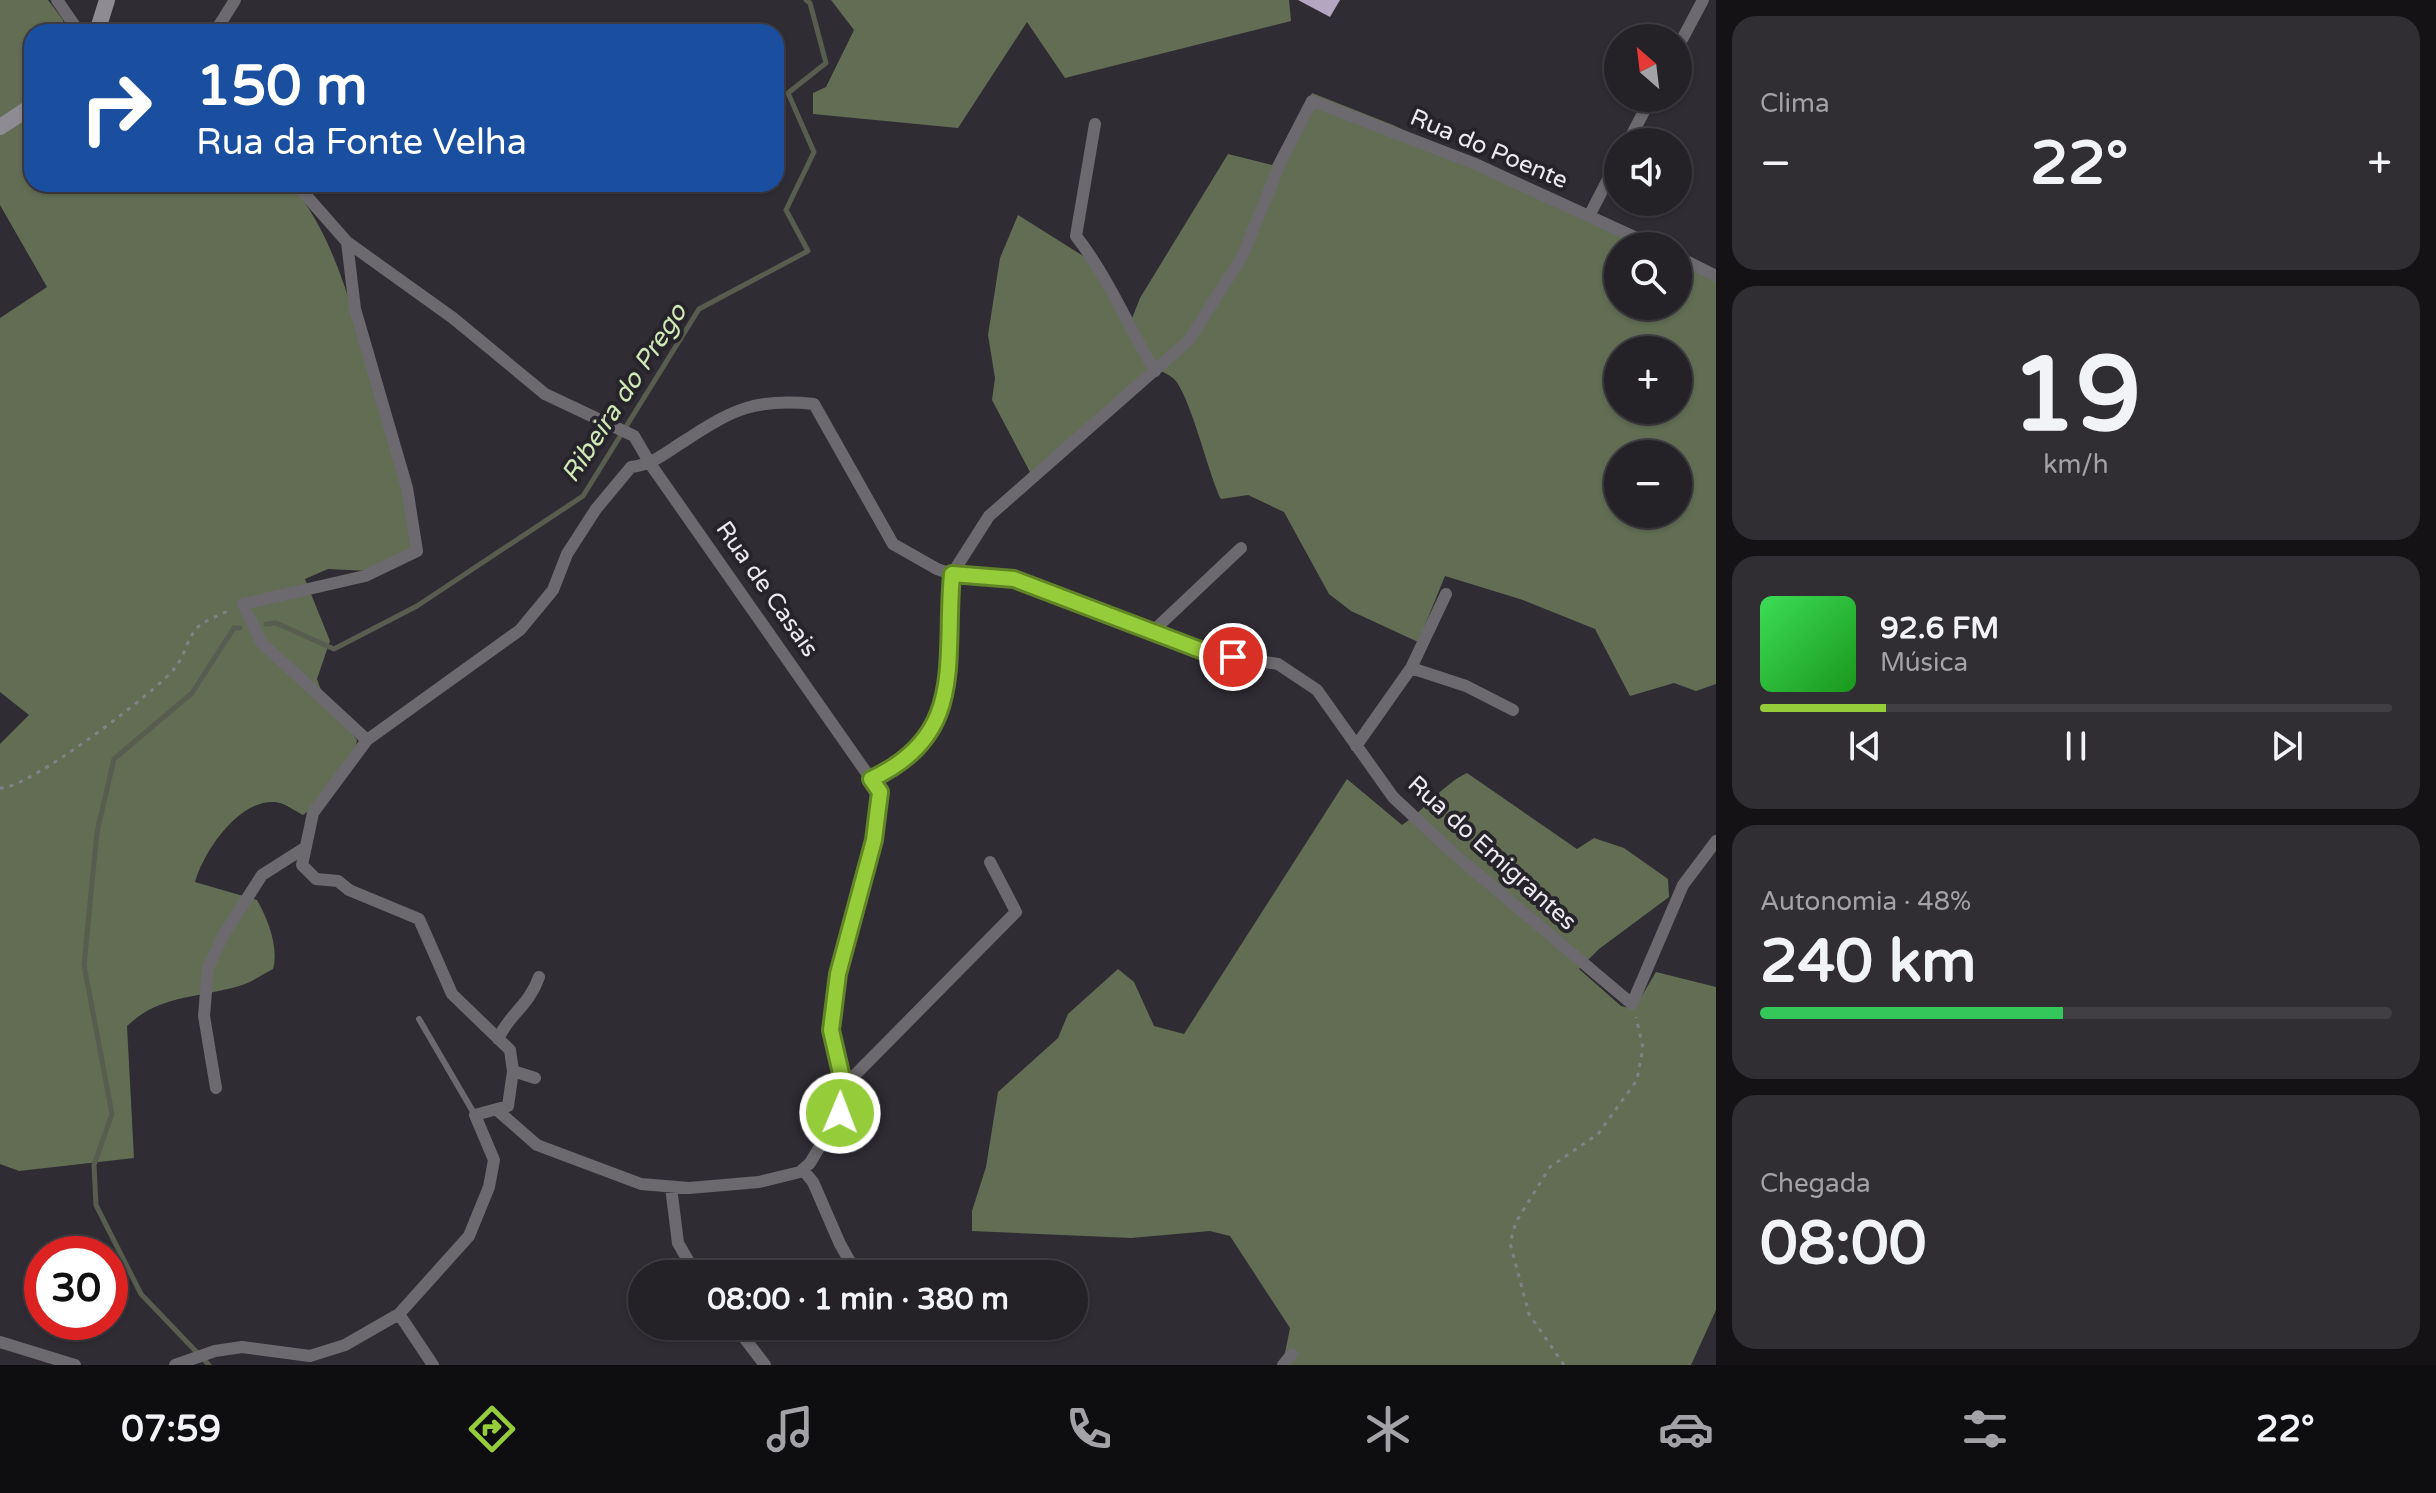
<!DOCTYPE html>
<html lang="pt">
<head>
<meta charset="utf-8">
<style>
	body { margin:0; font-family:"Varela Round",sans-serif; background:#302e33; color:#f1f3f6; height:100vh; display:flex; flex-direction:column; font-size:30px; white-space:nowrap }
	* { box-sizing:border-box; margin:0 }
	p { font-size:26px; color:#a3a3a7 }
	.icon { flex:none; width:44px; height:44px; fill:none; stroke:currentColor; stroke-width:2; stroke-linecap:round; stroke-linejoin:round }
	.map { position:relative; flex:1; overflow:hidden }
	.sheet { display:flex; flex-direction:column; gap:16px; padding:16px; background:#141215; width:720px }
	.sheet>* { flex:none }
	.banner { position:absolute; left:24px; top:24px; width:760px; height:168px; border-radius:24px; box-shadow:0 2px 6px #0004,0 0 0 2px #413e44; background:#1a4fa0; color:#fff; overflow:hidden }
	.needle { width:52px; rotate:332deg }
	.tools { position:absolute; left:1604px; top:24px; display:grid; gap:16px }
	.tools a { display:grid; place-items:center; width:88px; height:88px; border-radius:50%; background:#242127; box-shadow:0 2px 6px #0004,0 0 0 2px #413e44; font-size:40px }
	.speed { position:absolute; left:24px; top:1236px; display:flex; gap:16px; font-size:40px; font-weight:700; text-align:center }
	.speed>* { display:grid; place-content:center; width:104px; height:104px; border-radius:50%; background:#242127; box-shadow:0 2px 6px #0004,0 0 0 2px #413e44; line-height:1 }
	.speed .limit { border:12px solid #d22; background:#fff; color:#111 }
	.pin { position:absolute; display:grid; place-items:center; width:68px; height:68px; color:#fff; margin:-34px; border:4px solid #fff; border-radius:50%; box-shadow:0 2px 8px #0007 }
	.me { position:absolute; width:88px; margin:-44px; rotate:1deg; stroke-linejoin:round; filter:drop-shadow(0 0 6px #0008) }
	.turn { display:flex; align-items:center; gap:28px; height:168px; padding:0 40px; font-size:36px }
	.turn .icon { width:104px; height:104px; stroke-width:2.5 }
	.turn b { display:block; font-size:56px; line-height:68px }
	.big { font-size:60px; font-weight:700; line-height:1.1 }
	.sheet .widget { flex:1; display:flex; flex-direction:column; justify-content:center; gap:12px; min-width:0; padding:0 28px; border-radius:24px; background:#302e33 }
	.sheet .dial { align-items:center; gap:0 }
	.dial b { font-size:104px; line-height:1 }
	.song { display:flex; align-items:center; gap:24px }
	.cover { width:96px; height:96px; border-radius:12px; background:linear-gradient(135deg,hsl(130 70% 55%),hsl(120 70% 35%)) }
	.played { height:8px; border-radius:4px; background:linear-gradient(90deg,#95cc3a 20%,#413e44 20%) }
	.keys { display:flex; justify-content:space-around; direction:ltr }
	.heat { display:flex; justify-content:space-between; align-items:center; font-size:44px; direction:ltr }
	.charge { height:12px; border-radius:6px; background:linear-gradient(90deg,#34c759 48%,#413e44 0) }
	.trip { position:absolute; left:628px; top:1260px; width:460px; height:80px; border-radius:40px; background:#242127; box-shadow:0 2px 6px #0004,0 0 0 2px #413e44; font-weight:700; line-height:80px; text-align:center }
	.tabs { display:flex; height:128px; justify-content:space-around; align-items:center; background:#0e0d10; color:#a3a3a7 }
	.tabs .icon { width:56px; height:56px }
	.tabs .current { color:#95cc3a }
	.tabs b { font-size:36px; color:#f1f3f6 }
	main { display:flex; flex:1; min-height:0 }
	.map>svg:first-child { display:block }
</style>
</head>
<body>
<main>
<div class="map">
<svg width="1716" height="1365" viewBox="0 0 1716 1365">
	<rect width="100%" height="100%" fill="#302c34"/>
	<!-- forest -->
	<path fill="#626d54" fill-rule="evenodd" d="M0 0H48L63 20 65 32H32V184H291C336 239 351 307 371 374 388 433 405 492 422 551L370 571 328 569 305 579 330 641 317 679 322 693 357 740C353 769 327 798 303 815 295 811 283 802 275 802 238 799 203 853 195 882L257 900C268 919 279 948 273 969 262 975 250 983 239 986 198 998 159 995 127 1026L134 1158 19 1171 0 1164V744L29 715 0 692V318L47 287 0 205Z
		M831 0H1289L1291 21 1065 78 1027 22 958 128 813 114V93L826 87 854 30Z
		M1312 93 1393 125 1649 246H1618V306H1678V261L1716 281V684L1696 691 1674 683 1630 696 1595 629 1523 600 1445 576 1418 642 1351 611 1329 594 1284 512 1248 495 1221 499C1208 473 1190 393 1173 378 1168 374 1161 371 1156 369L1031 474 992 400 995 378 988 335 1000 258 1018 215 1088 259 1131 321 1140 298 1228 154 1272 165ZM1618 350H1678V410H1618ZM1618 454H1678V514H1618Z
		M1467 773 1577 849 1594 838 1624 848 1668 879 1669 897 1599 949 1579 969 1621 1006 1634 1009 1656 972 1716 987V1310L1691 1365H1290L1285 1353 1290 1328 1230 1236 1210 1231 1131 1238 972 1231V1211L986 1167 998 1092 1058 1038 1068 1014 1118 969 1134 982 1154 1026 1184 1034 1347 779 1402 825C1425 810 1443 784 1467 773Z"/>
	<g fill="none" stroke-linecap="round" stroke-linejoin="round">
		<!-- stream -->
		<path stroke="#585d4f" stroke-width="5" d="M266 624 276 623 334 649 417 606 583 496 699 309 808 251 786 210 814 152 788 93 826 63 810 3 806 0
			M209 1365 141 1294 96 1205 94 1165 112 1114 84 965 97 832 114 759 192 693 234 628H240"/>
	</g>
	<!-- building -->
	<path fill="#b2a6c1" d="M1298 0H1340L1330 17Z"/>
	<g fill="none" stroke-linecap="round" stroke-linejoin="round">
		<!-- path -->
		<path stroke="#838086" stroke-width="3" stroke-dasharray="4 6" stroke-linecap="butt" d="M0 788C27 790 156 692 175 668 185 656 188 635 199 626 208 619 222 614 232 609
			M1564 1365 1529 1314 1510 1243 1516 1222 1550 1167 1598 1134 1637 1080 1643 1048 1636 1017"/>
		<!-- service -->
		<path stroke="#6c6a6e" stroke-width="6" d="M419 1019 475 1115"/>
		<!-- minor -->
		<path stroke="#6c6a6e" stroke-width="12" d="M57 0 79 32
			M215 32 235 0
			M1678 47 1703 0
			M1095 124 1076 236C1108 277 1128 326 1155 371
			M1628 142 1651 98
			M296 184 347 242 453 318 545 394 634 436 651 465 880 792 874 840 838 974 831 1030 842 1078 840 1113 810 1163 800 1172 759 1182 689 1188 641 1184 537 1145 497 1110
			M1589 216 1618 160
			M347 242 355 309 407 488 417 551 365 576 243 604 261 642 367 740
			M1678 257 1716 276
			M1152 632 1241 548
			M1411 668 1466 686 1513 710
			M1356 746 1411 668 1446 594
			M871 779 901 765 929 734 945 703 952 574 989 516 1189 340 1243 255 1282 159 1312 101 1473 163 1654 246
			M498 1039C509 1014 529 1006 539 977
			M513 1071 535 1078
			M842 1078 854 1076 1016 912 990 862
			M216 1088 204 1016 208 968 224 934 262 875 306 847
			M803 1170 813 1182 840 1244 857 1274
			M671 1187 678 1243 696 1274
			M399 1314 433 1365
			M735 1326 765 1365
			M0 1342 75 1365
			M175 1365 215 1351 242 1347 310 1356 345 1345 399 1314 469 1236 489 1187 494 1160 475 1115 508 1106 513 1071 510 1050 452 994 419 919 349 890 338 881 316 879 302 865 313 813 367 740 520 630 553 590 567 554 596 509 631 467C655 464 666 452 686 440 733 409 756 398 814 404L893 544 937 569 952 574 1014 579 1211 654 1278 664 1317 690 1393 797 1454 854 1632 1004 1683 885 1716 841
			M1283 1365 1292 1354"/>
		<!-- secondary -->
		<path stroke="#8e8b92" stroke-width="16" d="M97 32 107 0
			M0 127 32 106"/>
	</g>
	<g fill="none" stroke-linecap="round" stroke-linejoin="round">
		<!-- route casing -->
		<g stroke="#618526" stroke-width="20">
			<path id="route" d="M840 1113 842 1078 831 1030 838 974 874 840 880 792 871 779C967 735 944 662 952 574L1014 579 1211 654 1233 657"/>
		</g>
		<!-- route -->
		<use href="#route" stroke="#95cc3a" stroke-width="14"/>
	</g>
	<g text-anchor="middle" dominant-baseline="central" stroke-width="8" stroke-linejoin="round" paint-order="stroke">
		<!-- street labels -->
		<g font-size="24" fill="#eceaef" stroke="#26232a">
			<text transform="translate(1489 149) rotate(23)">Rua do Poente</text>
			<text transform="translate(767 589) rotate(55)">Rua de Casais</text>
			<text transform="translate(1492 853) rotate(42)">Rua do Emigrantes</text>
		</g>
		<!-- water labels -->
		<g font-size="26" font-style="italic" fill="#d0e8b5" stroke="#26232a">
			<text transform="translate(624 393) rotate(-57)">Ribeira do Prego</text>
		</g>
	</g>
</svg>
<div class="tools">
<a><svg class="needle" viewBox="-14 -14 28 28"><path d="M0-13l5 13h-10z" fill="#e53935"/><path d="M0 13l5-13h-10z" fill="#a3a3a7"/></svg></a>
<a><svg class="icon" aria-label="sound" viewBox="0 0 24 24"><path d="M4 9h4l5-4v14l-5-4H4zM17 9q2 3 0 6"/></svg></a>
<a><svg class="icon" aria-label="search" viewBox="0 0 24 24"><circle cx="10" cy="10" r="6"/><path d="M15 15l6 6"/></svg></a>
<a>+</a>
<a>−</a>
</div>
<div class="speed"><div class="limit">30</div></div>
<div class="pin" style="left:1233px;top:657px;background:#d93025"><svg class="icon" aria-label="arrive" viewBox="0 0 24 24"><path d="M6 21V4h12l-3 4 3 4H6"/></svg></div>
<svg class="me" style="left:840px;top:1113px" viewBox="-20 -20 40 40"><circle r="17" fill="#95cc3a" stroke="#fff" stroke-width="3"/><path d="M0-11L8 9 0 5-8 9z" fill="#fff"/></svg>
<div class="trip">08:00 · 1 min · 380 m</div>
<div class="banner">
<div class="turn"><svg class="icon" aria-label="right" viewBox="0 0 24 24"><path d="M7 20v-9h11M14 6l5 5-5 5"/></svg><div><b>150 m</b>Rua da Fonte Velha</div></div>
</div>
</div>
<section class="sheet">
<div class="widget"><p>Clima</p>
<div class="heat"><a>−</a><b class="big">22°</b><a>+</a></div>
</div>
<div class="widget dial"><b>19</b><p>km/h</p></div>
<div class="widget">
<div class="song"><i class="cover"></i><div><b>92.6 FM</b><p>Música</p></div></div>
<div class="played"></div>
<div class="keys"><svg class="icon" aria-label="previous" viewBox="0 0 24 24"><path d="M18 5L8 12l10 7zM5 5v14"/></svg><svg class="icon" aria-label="pause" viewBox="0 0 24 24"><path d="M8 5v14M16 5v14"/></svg><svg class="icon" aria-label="next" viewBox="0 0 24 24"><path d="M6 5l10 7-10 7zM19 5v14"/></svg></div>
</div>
<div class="widget"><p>Autonomia · 48%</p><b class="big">240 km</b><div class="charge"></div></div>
<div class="widget"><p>Chegada</p><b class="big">08:00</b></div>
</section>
</main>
<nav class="tabs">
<b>07:59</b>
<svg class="icon current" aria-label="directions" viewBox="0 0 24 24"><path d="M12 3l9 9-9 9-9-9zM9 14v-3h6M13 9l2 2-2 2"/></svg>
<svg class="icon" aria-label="music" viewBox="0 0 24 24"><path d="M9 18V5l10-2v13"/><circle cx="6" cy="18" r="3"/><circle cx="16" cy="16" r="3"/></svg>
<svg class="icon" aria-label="phone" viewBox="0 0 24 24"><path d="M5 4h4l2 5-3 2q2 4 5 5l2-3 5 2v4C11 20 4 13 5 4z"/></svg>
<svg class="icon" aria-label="climate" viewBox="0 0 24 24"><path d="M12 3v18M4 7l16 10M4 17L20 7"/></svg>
<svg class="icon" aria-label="car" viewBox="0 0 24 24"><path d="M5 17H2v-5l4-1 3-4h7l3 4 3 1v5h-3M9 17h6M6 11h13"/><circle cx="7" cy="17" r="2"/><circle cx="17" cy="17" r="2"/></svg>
<svg class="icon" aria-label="filters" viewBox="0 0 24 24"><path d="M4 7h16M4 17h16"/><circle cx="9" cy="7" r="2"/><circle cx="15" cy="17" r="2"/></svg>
<b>22°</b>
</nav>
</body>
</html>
